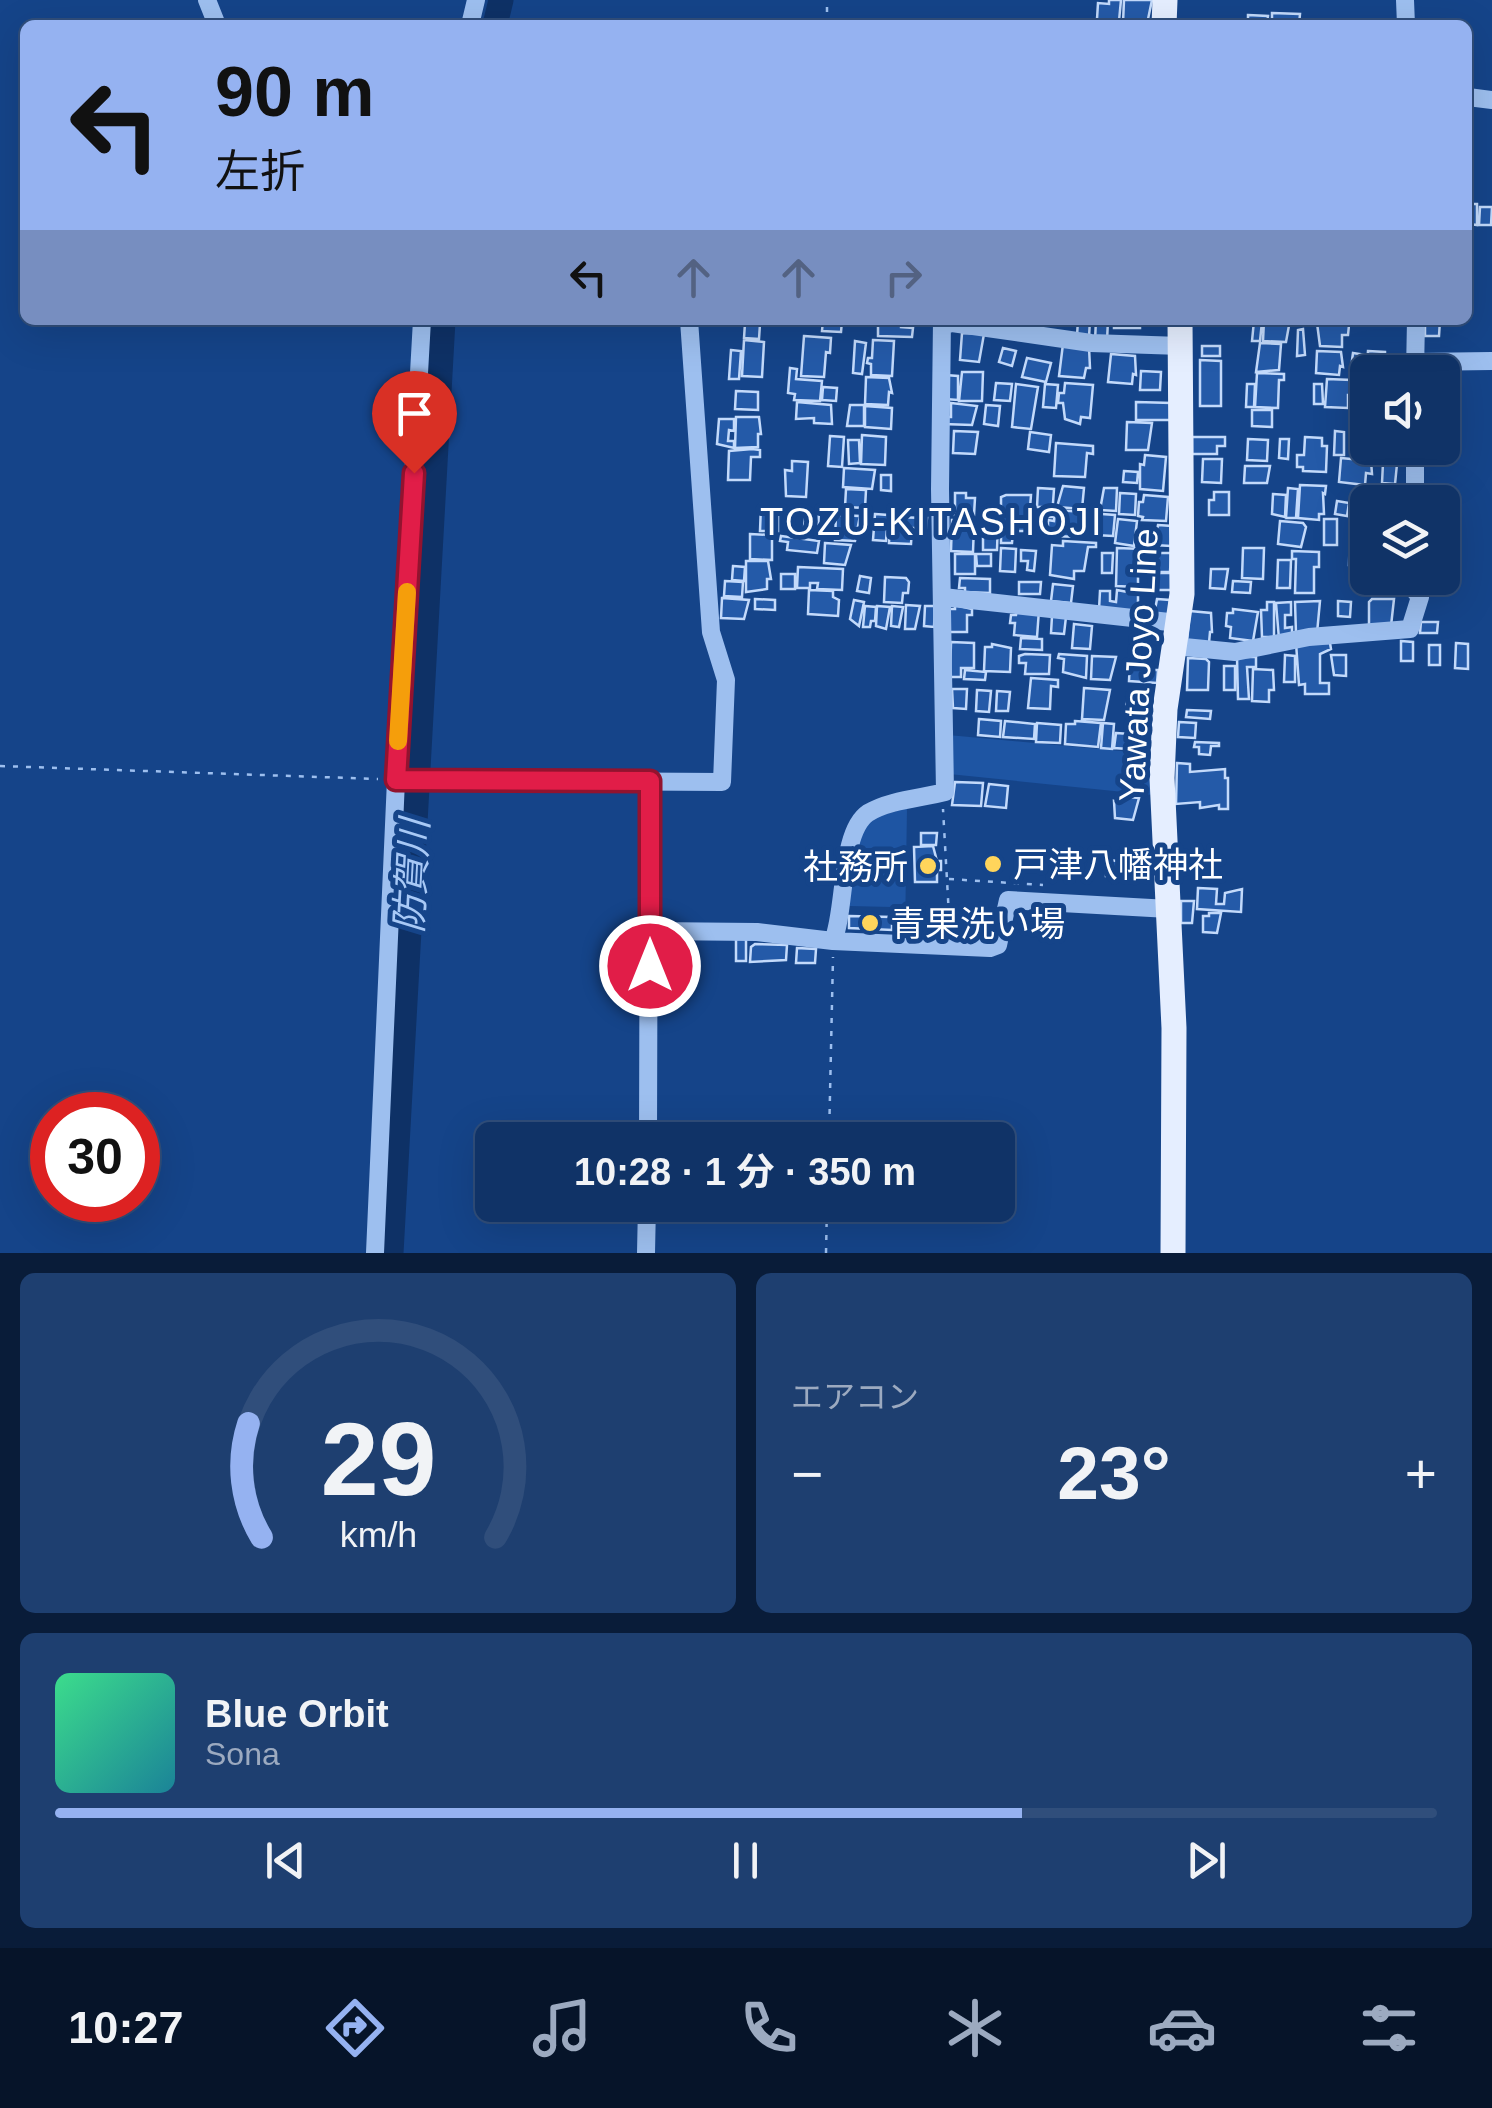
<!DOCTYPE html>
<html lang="ja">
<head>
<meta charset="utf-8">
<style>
	body { margin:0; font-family:Arial,"Noto Sans JP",sans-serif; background:#1e3f70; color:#f1f3f6; height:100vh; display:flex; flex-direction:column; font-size:38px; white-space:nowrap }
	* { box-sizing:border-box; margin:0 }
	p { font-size:32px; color:#9caac0 }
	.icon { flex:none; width:55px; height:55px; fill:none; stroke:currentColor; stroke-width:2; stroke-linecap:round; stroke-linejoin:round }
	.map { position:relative; height:1253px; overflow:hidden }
	.side { display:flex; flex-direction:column; gap:20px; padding:20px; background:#091c39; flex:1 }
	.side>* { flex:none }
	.guide { position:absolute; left:20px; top:20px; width:1452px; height:305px; border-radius:15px; box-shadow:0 10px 40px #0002,0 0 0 2px #304e7b; background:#95b2f1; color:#111; overflow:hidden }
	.tools { position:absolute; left:1350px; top:355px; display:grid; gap:20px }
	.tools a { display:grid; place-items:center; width:110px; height:110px; border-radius:15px; background:#103367; box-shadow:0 10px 40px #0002,0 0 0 2px #304e7b; font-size:50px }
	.speed { position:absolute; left:30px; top:1092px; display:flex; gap:20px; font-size:50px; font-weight:700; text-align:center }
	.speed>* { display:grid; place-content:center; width:130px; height:130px; border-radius:50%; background:#103367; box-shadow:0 10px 40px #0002,0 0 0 2px #304e7b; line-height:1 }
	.speed .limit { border:15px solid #d22; background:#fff; color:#111 }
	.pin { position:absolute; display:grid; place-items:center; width:85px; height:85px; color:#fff; margin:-102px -42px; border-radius:50% 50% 50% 0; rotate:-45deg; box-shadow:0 0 10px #0007 }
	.pin .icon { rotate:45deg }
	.me { position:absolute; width:110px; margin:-55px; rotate:0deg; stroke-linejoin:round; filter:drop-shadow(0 0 8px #0008) }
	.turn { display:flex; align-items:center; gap:35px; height:210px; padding:0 30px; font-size:45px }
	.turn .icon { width:130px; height:130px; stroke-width:2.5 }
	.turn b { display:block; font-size:70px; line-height:85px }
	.lanes { display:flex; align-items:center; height:95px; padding:0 30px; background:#0003; justify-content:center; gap:50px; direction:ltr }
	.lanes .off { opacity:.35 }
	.big { font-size:75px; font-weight:700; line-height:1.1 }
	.side .widget { flex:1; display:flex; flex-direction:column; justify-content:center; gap:15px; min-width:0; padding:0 35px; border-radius:15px; background:#1e3f70 }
	.side .dial { align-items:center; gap:0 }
	.dial svg { height:260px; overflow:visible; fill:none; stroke:#304e7b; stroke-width:7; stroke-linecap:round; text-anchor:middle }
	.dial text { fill:#f1f3f6; stroke:none }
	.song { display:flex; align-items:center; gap:30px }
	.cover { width:120px; height:120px; border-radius:15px; background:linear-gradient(135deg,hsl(150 70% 55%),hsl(190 70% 35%)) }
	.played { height:10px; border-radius:5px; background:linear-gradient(90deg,#95b2f1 70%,#304e7b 70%) }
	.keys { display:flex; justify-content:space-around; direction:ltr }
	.heat { display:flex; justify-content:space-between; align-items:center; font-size:55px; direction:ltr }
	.side .tiles { flex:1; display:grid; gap:20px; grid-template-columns:1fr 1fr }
	.widget:last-child { grid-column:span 2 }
	.trip { position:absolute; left:475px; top:1122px; width:540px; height:100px; border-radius:15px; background:#103367; box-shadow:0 10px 40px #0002,0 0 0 2px #304e7b; font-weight:700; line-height:100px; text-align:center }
	.tab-bar { display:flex; height:160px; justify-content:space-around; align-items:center; background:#061429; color:#9caac0 }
	.tab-bar .icon { width:70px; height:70px }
	.tab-bar .current { color:#95b2f1 }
	.tab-bar b { font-size:45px; color:#f1f3f6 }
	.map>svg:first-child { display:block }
</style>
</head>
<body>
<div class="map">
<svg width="1492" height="1253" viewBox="0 0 1492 1253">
	<rect width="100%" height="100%" fill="#154489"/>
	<!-- green -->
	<path fill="#1e55a3" d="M948 735 1153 754V795L949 774Z
		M907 808 905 932 892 931V907L849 906 855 850 866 820Z"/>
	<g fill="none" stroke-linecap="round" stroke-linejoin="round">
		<!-- river -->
		<path stroke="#0e3166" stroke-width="25" d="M495 25 501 0
			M391 1253 443 320"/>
	</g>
	<!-- building -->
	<path fill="#245aa8" stroke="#c3dafb" stroke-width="2.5" d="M1109 0H1121L1119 21 1097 19 1098 3 1109 4Z
		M1124 0H1152L1147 24 1123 23Z
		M1272 13 1300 14 1299 25 1272 21Z
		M1248 15 1268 16 1267 25H1248Z
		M1468 204H1477V225L1468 224Z
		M1480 207H1492L1491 225H1479Z
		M819 320H848L842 321 841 332 822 331 823 320Z
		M878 320H901V327L913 328 912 337 878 336Z
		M1078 320H1090L1089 337 1077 336Z
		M1096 320H1108L1107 341H1095Z
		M1114 320H1140V328H1114Z
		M1264 320H1290L1286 342 1263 341Z
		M1425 320H1440L1439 336H1425Z
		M1254 321 1262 322 1260 341H1252Z
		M745 323 760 324 759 339 744 338Z
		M1317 323 1349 325 1348 335H1342V347L1320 346Z
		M1303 329 1305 355 1297 356 1298 330Z
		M962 333 984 334 979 362 960 360Z
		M804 336 831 338 830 353 826 352 824 377 801 376Z
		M744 340 764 342 762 377 742 376Z
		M873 340 894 341 892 376 871 375V364L867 363 868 358H872Z
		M855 341 866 343 862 374 853 373Z
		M1260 343 1281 344 1279 370 1256 372Z
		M1063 344 1089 347 1090 368H1086L1084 378 1059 376Z
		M1202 346H1220V356H1202Z
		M1003 348 1016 351 1012 366 999 362Z
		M731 350 741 351 739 379H729Z
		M1317 351 1341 352 1343 367 1340 366 1339 375 1316 373Z
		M1368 351 1385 352V368H1367Z
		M1353 353 1366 355 1363 377 1350 375Z
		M1111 354 1135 356 1136 375 1133 374 1132 384 1108 382Z
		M1027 358 1051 363 1046 382 1022 377Z
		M1200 360 1221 361V406H1200Z
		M790 368 797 369 796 379 822 381 820 401 794 400 795 394 788 393Z
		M1141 371 1161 372 1160 390H1140Z
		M962 372H983L982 401H959Z
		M1257 373 1284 374V380H1279L1278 408 1255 407Z
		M945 375 958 376V400L945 399Z
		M866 377 889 378 892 393 889 392 888 405 865 404Z
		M1327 379 1352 380 1353 395H1348V408L1325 407Z
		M996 383 1012 384 1010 401 994 400Z
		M1065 383 1093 385 1090 418 1081 417 1080 424 1065 419 1063 403H1058L1059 393H1064Z
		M1016 384 1038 387 1031 429 1012 427Z
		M1045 384 1058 385 1056 408 1043 407Z
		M1247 384H1255L1254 407H1246Z
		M1314 384H1322L1323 404H1314Z
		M823 387 837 388 836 401 822 400Z
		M736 391 758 392V410L735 409Z
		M797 402 831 405 832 424 814 423V418L796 419Z
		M1136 402 1172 403 1171 420H1136Z
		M951 403 977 406 972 425 943 424V417H951Z
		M850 405H864V426H847Z
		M986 405 1000 406 998 426 984 424Z
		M865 406 892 408 891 429 865 427Z
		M1252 410H1272V427L1252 426Z
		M736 417H759L761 434H758V447L735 448Z
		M1356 417 1368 418V448H1376V456L1352 455 1350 424 1355 425Z
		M719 419H734V431L729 430 728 441H734V448L717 444Z
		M1127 422 1152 423 1148 450H1126Z
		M954 431 978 432 975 454 953 453Z
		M1335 431 1344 432V455H1334Z
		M1030 432 1051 435 1049 452 1028 449Z
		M862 435 886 437 885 465 861 464Z
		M830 436 844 437 842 467 828 466Z
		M1192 437H1225V446H1217V454H1192Z
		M1305 437 1322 438V446H1327L1326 472 1303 471V467H1297V455H1304Z
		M1248 439 1268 440 1267 461 1247 460Z
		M1280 439H1289L1288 459 1279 458Z
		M848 440H859L860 463 849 464Z
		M1056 443 1093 446V454L1087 453 1085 477 1054 476Z
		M752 449 760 450V457H751L750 480H728L729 451Z
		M1145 455 1166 457 1163 491 1140 489V464L1144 465Z
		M1341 458 1371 461 1372 474 1366 473 1365 485 1339 482Z
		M1203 459H1222L1221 483 1202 482Z
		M792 461 808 462 806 497 786 496 785 470 792 471Z
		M1383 463 1397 464 1395 484 1382 483Z
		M1245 466H1270L1267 483H1244Z
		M844 468 875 470 872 489 843 487Z
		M1124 471 1138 472 1137 483 1123 482Z
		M881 475H891V491L881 490Z
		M1300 485 1326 486 1325 494 1323 493 1324 514H1319V520L1298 518Z
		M1063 486 1084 488 1082 509 1057 507Z
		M1038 488 1054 489 1052 517H1042L1043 507H1037Z
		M1104 488H1117L1116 511 1100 510Z
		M1288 488 1298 489 1296 518H1286Z
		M846 489 866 490 865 508 845 507Z
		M1359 489 1386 492 1381 502H1368V520L1356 519 1357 508H1353L1354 496H1358Z
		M1214 492H1229V515H1209V500H1214Z
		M955 493H966V498H975L974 515H955Z
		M1120 493 1136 494 1135 515 1119 514Z
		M1273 494 1286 495 1285 517 1272 514Z
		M1006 495H1031L1030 508H1034V516H1030V531H1013L1012 543H1001V497Z
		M1144 495 1168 497 1166 521 1142 520 1143 517 1138 516 1139 502H1143Z
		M1337 501 1349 503 1347 516 1335 514Z
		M761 505H778V531H760Z
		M1055 510 1085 512V519H1081L1080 537 1052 536V532L1048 531V520L1054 521Z
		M806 511 819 513 818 528 804 527Z
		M1088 513 1115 515 1113 536 1095 535 1096 521H1087Z
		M875 514 888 515 886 541 873 540Z
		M836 515 860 516 855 541 835 540Z
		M890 517 927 518 926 528H912L911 544 889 543Z
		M1118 519 1137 521 1134 546 1115 543Z
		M1324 519H1337V545H1324Z
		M952 520 971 521V525H974L973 552 951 551Z
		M990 520H998L997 550H983V528H990Z
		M1280 521 1303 523 1306 527 1301 547 1278 544Z
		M1158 525 1172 526 1171 546 1154 545Z
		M1350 529H1368V566L1349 565Z
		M750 534 772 535V560L750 559Z
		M781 536 819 541 817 553 787 550 788 542 780 541Z
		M1063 541 1096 543V547H1088L1084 571H1074V579L1050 575 1052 545 1063 546Z
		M825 543 851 545 845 565 824 563Z
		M1001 548 1016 549 1015 572 1000 571Z
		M1117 548 1143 549 1145 573H1138V587L1116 586Z
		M1243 548H1264L1263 579 1242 578Z
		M1021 550 1036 551 1034 571 1027 570 1028 561H1021Z
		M1292 551 1319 552V567H1314V593H1295L1296 559H1292Z
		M1102 553H1113L1112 573H1102Z
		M1155 553H1171L1170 572H1154Z
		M955 554H975V574H955Z
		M976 554H991V566H977Z
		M1278 560H1291L1290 588H1277Z
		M746 561H768L771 579H767V589L746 592Z
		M733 566 745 567 744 581 732 580Z
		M798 567 843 569 842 590 817 589 818 583H810V588H797Z
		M1211 569H1228L1225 589 1210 588Z
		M1152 573H1172V590H1152Z
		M781 574H795V589H781Z
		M1359 574 1386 578 1385 588 1358 587Z
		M860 576 871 578 869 593 857 591Z
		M885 577 906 578 909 582 908 593H903L902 603 884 602Z
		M960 578 990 579V593L965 592V588H959Z
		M725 581 743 582 742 597 724 596Z
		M1233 581 1251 582 1250 593 1232 592Z
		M1019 582H1041L1040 594H1019Z
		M1053 584 1073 586 1071 603 1051 601Z
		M809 590 833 591V597L839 600 838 616 808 614Z
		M1117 590 1138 594V611L1099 610 1100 591H1110V601L1116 602Z
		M722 598 749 600 744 619 721 618Z
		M755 599 775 600V610L755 609Z
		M1157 599 1170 600 1169 616 1154 615Z
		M1372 599H1394L1391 626H1369V602Z
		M854 600 864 602 859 626 850 619Z
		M1320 601 1317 633 1296 634 1295 602Z
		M1338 601 1351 602 1350 617 1338 616Z
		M1267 602H1274V637H1262L1261 610H1267Z
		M1291 602V615H1285V628L1292 627V639H1279L1276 603Z
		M906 605 920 606 915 629H905Z
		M955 605 972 609V615H967V632H949V609H955Z
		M865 606 876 607 875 621H871L870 627H863Z
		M877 606 890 607 886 629 876 626Z
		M892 606 903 607 899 627 891 626Z
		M925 606H935L934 627 924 626Z
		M1017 609 1039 610 1037 637 1014 635 1015 623H1010L1011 615H1016Z
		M1233 609 1258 612 1253 641 1230 638 1231 627 1226 626 1227 613H1233Z
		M1190 611 1211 613 1212 632H1210L1209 643 1187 642Z
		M1052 616 1066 617 1064 634 1051 633Z
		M1421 622H1438L1437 633H1420Z
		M1074 624 1092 626 1090 649 1072 648Z
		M1021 638 1042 639V650L1020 649Z
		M1401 641 1413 642V661H1401Z
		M951 642 974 643V668H961V677H950Z
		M1296 643H1330L1331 649 1320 654V683H1329V694H1305V684L1299 685Z
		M1456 643 1468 644V669L1455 668Z
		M992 644 1011 648 1010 672 984 671 985 647H992Z
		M1429 645H1440V665H1429Z
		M1025 654 1050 655 1049 674H1025L1026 663H1019V656Z
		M1059 654 1087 656 1086 678 1063 672 1064 659 1058 658Z
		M1285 655 1295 656V682H1284Z
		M1331 655H1346V676L1334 675Z
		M1092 656 1116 657 1110 680 1091 679Z
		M1237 657H1256V667H1247L1249 699H1238Z
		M1188 658 1206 659 1209 662 1208 690H1187Z
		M1130 659 1149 660 1148 670H1158L1157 683 1129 681Z
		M1224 666H1235V690H1224Z
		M1253 669 1273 670 1274 690H1269V702L1252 701Z
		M965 670 986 672 985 680 964 679Z
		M1031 678 1058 680V687L1051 686 1050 709 1028 708Z
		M1084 688 1110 690 1104 720 1082 719Z
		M952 689H967L966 709 953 708Z
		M977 690 991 691 989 712 976 711Z
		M997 691 1010 692 1008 711H996Z
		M1129 691H1144L1143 715 1125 714Z
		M1187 710 1211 711 1210 719 1186 717Z
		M979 719 1001 721 1000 737 978 735Z
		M1005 721 1035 724 1034 739 1003 737Z
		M1075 721 1101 723 1098 747 1065 744 1066 724H1075Z
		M1179 722 1196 723 1195 738 1178 737Z
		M1037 723 1061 725 1060 743 1036 742Z
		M1103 723 1114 724 1112 749 1101 748Z
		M1116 733 1144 735 1143 750 1114 748Z
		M1195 742 1219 743V746H1211L1210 755 1199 754V747H1194Z
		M1177 763 1190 764V772L1225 769V778H1228V809H1219V805L1200 808V802L1176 804Z
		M955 782 983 783 981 806 952 805Z
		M989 784 1008 786 1006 808 985 806Z
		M1118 796 1139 798 1133 820 1115 818 1114 801 1118 802Z
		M921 833H937L936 845H921Z
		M933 846 937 861H941V870H937V882H915L914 847Z
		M1107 860 1129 862 1128 877 1106 876Z
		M1198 888 1217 889 1216 904H1224L1225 893 1242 889 1241 912 1197 909Z
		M1181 901H1194L1192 923H1181Z
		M1209 913H1221L1217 933 1203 932V916H1209Z
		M849 916 892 917V930L849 928Z
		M736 939H746V961H736Z
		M755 944 787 945 786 960 750 962 751 947Z
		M797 948 816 949 815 963H796Z"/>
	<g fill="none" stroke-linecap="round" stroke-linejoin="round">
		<!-- path -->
		<path stroke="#9dbfef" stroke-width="2.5" stroke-dasharray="5 8" stroke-linecap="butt" d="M827 25V0
			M0 766 378 779
			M949 879 1043 885
			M936 915 949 916 943 809
			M829 1140 833 957
			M826 1253 827 1205"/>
		<!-- minor -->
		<path stroke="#9dbfef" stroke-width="18" d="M207 0 217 25
			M1405 0 1406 25
			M470 25 476 0
			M1468 97 1492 100
			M942 326 952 323 1091 343 1181 346
			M1415 362 1492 361
			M1415 372 1416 320
			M1415 502V448
			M943 597 1178 623
			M1174 646 1235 652 1309 637 1410 629 1420 597 1411 586 1412 578
			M396 780 722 782 726 680 711 632 689 320
			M650 931 757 932 833 941 990 948 998 945 1008 900 1169 909
			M833 941C846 910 840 832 868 813 889 800 922 798 945 792L940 489 942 320
			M648 1140 649 781
			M375 1253 396 780 422 320
			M646 1253 647 1205"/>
		<!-- major -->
		<path stroke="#e5eeff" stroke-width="25" d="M1164 25 1165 0
			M1173 1253 1174 1028 1162 778 1165 709 1182 594 1180 320"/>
	</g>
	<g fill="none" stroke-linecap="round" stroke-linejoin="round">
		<!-- route casing -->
		<g stroke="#92132f" stroke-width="25">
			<path id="route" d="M414 473 396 780 650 781V966"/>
		</g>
		<!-- route -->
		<use href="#route" stroke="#e11d48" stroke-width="18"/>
		<!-- slow -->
		<path stroke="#f59e0b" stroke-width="18" d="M398 741 407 592"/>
	</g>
	<!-- markers -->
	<g fill="#ffd55b" stroke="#154489" stroke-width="4">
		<circle cx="993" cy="864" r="10"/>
		<circle cx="928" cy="866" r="10"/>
		<circle cx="870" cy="923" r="10"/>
	</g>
	<g text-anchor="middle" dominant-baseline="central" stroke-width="10" stroke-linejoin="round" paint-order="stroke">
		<!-- street labels -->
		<g font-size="35" fill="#fff" stroke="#154489">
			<text transform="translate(1138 665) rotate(-87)">Yawata Joyo Line</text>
		</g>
		<!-- poi labels -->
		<g font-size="35" fill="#fff" stroke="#154489" text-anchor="start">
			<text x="1013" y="864">戸津八幡神社</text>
			<text x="908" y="866" text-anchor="end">社務所</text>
			<text x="890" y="923">青果洗い場</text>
		</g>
		<!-- neighbourhood labels -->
		<g font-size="38" letter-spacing="2.5" fill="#fff" stroke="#154489">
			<text x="932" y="522">TOZU-KITASHOJI</text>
		</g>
		<!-- water labels -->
		<g font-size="38" font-style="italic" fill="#a8c9f6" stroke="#154489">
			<text transform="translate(412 876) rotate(-87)">防賀川</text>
		</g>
	</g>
</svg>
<div class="tools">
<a><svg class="icon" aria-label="sound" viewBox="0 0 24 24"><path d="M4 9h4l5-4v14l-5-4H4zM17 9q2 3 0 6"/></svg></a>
<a><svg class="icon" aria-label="layers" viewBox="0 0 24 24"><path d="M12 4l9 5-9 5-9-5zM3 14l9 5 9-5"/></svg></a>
</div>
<div class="speed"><div class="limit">30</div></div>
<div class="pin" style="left:414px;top:473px;background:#d93025"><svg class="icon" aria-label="arrive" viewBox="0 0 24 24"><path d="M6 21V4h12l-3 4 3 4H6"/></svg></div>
<svg class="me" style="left:650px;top:966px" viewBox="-20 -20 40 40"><circle r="17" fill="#e11d48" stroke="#fff" stroke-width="3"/><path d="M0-11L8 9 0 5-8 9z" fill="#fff"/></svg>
<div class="trip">10:28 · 1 分 · 350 m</div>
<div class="guide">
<div class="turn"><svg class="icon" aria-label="left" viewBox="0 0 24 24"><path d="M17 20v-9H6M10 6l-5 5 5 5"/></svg><div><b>90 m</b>左折</div></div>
<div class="lanes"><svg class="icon" aria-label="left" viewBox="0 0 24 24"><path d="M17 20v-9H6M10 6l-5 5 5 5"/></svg><svg class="icon off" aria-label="ahead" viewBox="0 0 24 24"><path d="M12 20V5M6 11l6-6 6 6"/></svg><svg class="icon off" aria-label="ahead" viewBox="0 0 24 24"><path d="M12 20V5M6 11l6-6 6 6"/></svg><svg class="icon off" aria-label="right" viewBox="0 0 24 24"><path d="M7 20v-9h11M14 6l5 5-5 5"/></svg></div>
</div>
</div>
<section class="side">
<div class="tiles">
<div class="widget dial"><svg viewBox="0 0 100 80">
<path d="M14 69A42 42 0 1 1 86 69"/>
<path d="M14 69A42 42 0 0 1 10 34" stroke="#95b2f1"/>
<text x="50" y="56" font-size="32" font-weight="700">29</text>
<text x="50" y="72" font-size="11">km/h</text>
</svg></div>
<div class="widget"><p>エアコン</p>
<div class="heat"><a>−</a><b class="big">23°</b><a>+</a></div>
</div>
<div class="widget">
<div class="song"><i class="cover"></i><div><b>Blue Orbit</b><p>Sona</p></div></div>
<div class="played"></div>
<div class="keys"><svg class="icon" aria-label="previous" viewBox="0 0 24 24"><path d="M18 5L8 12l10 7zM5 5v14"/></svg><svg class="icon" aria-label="pause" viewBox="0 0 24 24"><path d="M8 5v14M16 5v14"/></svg><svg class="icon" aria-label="next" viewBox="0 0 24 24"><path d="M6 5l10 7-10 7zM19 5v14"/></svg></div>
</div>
</div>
</section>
<nav class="tab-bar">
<b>10:27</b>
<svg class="icon current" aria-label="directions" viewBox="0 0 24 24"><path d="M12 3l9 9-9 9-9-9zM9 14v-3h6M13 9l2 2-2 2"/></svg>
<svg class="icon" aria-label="music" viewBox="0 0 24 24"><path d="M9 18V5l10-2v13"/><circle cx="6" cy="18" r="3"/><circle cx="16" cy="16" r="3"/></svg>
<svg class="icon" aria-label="phone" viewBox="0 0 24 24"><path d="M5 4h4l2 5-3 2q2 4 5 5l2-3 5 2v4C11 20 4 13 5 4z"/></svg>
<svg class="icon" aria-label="climate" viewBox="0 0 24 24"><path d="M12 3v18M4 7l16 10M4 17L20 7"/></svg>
<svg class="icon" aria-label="car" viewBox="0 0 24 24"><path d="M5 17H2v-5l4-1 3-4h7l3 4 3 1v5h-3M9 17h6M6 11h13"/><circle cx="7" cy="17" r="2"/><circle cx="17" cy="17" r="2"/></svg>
<svg class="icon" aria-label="filters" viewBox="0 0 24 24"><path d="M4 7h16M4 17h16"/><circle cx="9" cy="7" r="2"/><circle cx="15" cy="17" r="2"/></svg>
</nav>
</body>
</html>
